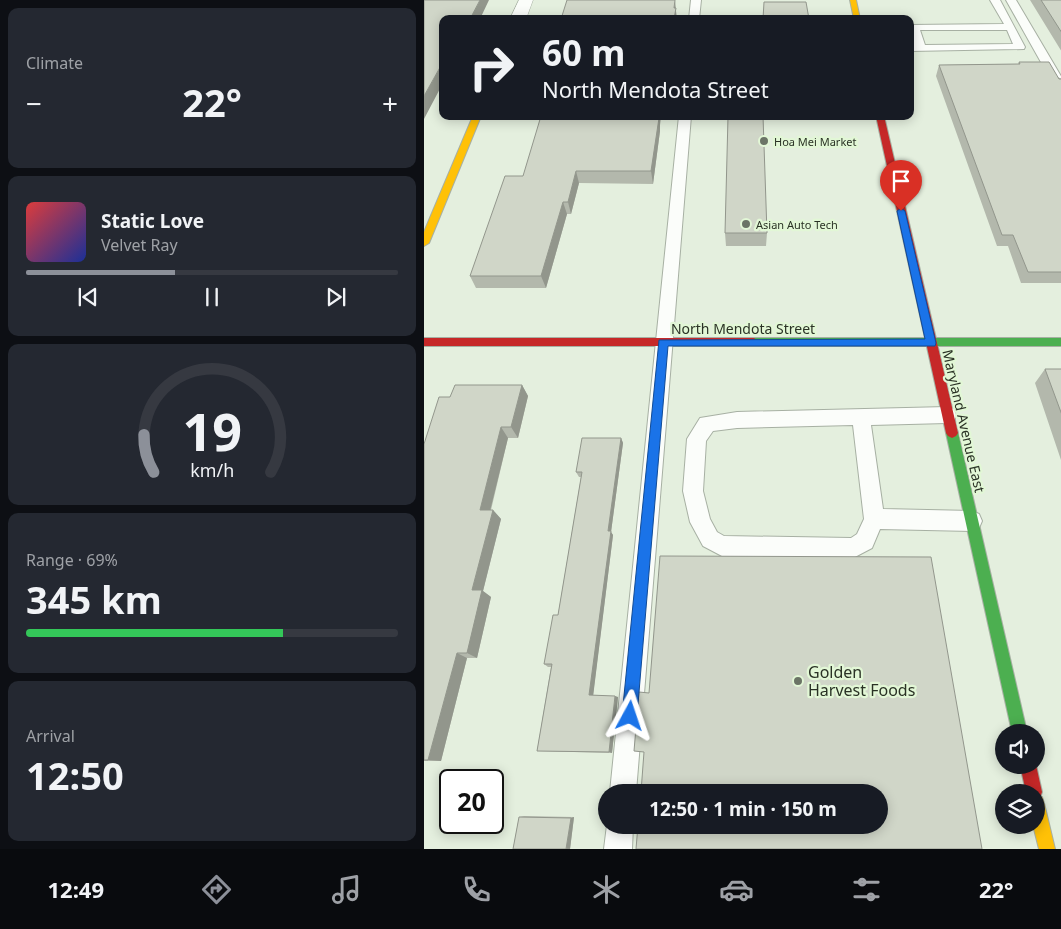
<!DOCTYPE html>
<html lang="en">
<head>
<meta charset="utf-8">
<style>
	body { margin:0; font-family:"Noto Sans",sans-serif; background:#242831; color:#f1f3f6; height:100vh; display:flex; flex-direction:column; font-size:19px; white-space:nowrap }
	* { box-sizing:border-box; margin:0 }
	p { font-size:16px; color:#9ea1a6 }
	.icon { flex:none; width:28px; height:28px; fill:none; stroke:currentColor; stroke-width:2; stroke-linecap:round; stroke-linejoin:round }
	.map { position:relative; flex:1; overflow:hidden }
	.details { display:flex; flex-direction:column; gap:8px; padding:8px; background:#0d0f14; width:424px }
	.details>* { flex:none }
	.banner { position:absolute; left:15px; top:15px; width:475px; height:105px; border-radius:10px; box-shadow:0 2px 12px #0003; background:#171b24; color:#f1f3f6; overflow:hidden }
	.buttons { position:absolute; left:571px; top:724px; display:grid; gap:10px }
	.buttons a { display:grid; place-items:center; width:50px; height:50px; border-radius:50%; background:#171b24; box-shadow:0 2px 12px #0003; font-size:25px }
	.speed { position:absolute; left:15px; top:769px; display:flex; gap:10px; font-size:25px; font-weight:700; text-align:center }
	.speed>* { display:grid; place-content:center; width:65px; height:65px; border-radius:50%; background:#171b24; box-shadow:0 2px 12px #0003; line-height:1 }
	.speed .limit { border:2px solid #111; border-radius:8px; background:#fff; color:#111 }
	.pin { position:absolute; display:grid; place-items:center; width:42px; height:42px; color:#fff; margin:-51px -21px; border-radius:50% 50% 50% 0; rotate:-45deg; box-shadow:0 0 5px #0007 }
	.pin .icon { rotate:45deg }
	.me { position:absolute; width:55px; margin:-28px; rotate:5deg; stroke-linejoin:round; filter:drop-shadow(0 0 4px #0008) }
	.turn { display:flex; align-items:center; gap:18px; height:105px; padding:0 20px; font-size:22px }
	.turn .icon { width:65px; height:65px; stroke-width:2.5 }
	.turn b { display:block; font-size:35px; line-height:42px }
	.big { font-size:38px; font-weight:700; line-height:1.1 }
	.details .card { flex:1; display:flex; flex-direction:column; justify-content:center; gap:8px; min-width:0; padding:0 18px; border-radius:10px; background:#242831 }
	.details .dial { align-items:center; gap:0 }
	.dial svg { height:130px; overflow:visible; fill:none; stroke:#363941; stroke-width:7; stroke-linecap:round; text-anchor:middle }
	.dial text { fill:#f1f3f6; stroke:none }
	.song { display:flex; align-items:center; gap:15px }
	.cover { width:60px; height:60px; border-radius:8px; background:linear-gradient(135deg,hsl(0 70% 55%),hsl(230 70% 35%)) }
	.played { height:5px; border-radius:2px; background:linear-gradient(90deg,#8c9099 40%,#363941 40%) }
	.keys { display:flex; justify-content:space-around; direction:ltr }
	.heat { display:flex; justify-content:space-between; align-items:center; font-size:28px; direction:ltr }
	.charge { height:8px; border-radius:4px; background:linear-gradient(90deg,#34c759 69%,#363941 0) }
	.trip { position:absolute; left:174px; top:784px; width:290px; height:50px; border-radius:25px; background:#171b24; box-shadow:0 2px 12px #0003; font-weight:700; line-height:50px; text-align:center }
	.menu { display:flex; height:80px; justify-content:space-around; align-items:center; background:#090b0e; color:#9ea1a6 }
	.menu .icon { width:35px; height:35px }
	.menu .active { color:#8c9099 }
	.menu b { font-size:22px; color:#f1f3f6 }
	main { display:flex; flex:1; min-height:0 }
	.map>svg:first-child { display:block }
</style>
</head>
<body>
<main>
<section class="details">
<div class="card"><p>Climate</p>
<div class="heat"><a>−</a><b class="big">22°</b><a>+</a></div>
</div>
<div class="card">
<div class="song"><i class="cover"></i><div><b>Static Love</b><p>Velvet Ray</p></div></div>
<div class="played"></div>
<div class="keys"><svg class="icon" aria-label="previous" viewBox="0 0 24 24"><path d="M18 5L8 12l10 7zM5 5v14"/></svg><svg class="icon" aria-label="pause" viewBox="0 0 24 24"><path d="M8 5v14M16 5v14"/></svg><svg class="icon" aria-label="next" viewBox="0 0 24 24"><path d="M6 5l10 7-10 7zM19 5v14"/></svg></div>
</div>
<div class="card dial"><svg viewBox="0 0 100 80">
<path d="M14 69A42 42 0 1 1 86 69"/>
<path d="M14 69A42 42 0 0 1 8 46" stroke="#8c9099"/>
<text x="50" y="56" font-size="32" font-weight="700">19</text>
<text x="50" y="72" font-size="11">km/h</text>
</svg></div>
<div class="card"><p>Range · 69%</p><b class="big">345 km</b><div class="charge"></div></div>
<div class="card"><p>Arrival</p><b class="big">12:50</b></div>
</section>
<div class="map">
<svg width="638" height="849" viewBox="0 0 638 849">
	<rect width="100%" height="100%" fill="#e4efde"/>
	<g fill="none" stroke-linecap="round" stroke-linejoin="round">
		<!-- lane casing -->
		<g stroke="#a7b0a3" stroke-width="2">
			<path id="lane" d="M267 0H277L275 19H265Z
				M566 0H576L601 47 600 49 486 51V45H490L486 25 580 24ZM496 30H583L589 44 501 45Z
				M582 0H592L638 78V92L632 89Z
				M255 116H267L212 792H186Z
				M523 407 530 409 532 415 530 421 523 423 447 425 459 509 548 511 555 514 558 521 555 528 548 531 456 529 448 548 429 558 298 556 279 546 266 522 259 491 263 439 276 418 313 412ZM429 425 440 519 433 534 427 538 300 536 293 532 286 519 279 491 282 441 289 431 313 428Z
				M183 825H209L208 849H180Z"/>
		</g>
		<!-- street casing -->
		<g stroke="#a7b0a3" stroke-width="1">
			<path id="street" d="M95 0H109L102 19H86Z"/>
		</g>
		<!-- fast casing -->
		<g stroke="#a7b0a3" stroke-width="2">
			<path id="fast" d="M330 338H638V346H330L325 342Z
				M528 428 532 430 534 433 603 732H588L522 433 524 430Z"/>
		</g>
		<!-- slow casing -->
		<g stroke="#a7b0a3" stroke-width="2">
			<path id="slow" d="M426 0H432L436 19H430Z
				M49 116H57L5 243 0 246V232Z
				M612 795 618 797 620 803 631 849H615L609 825H612Z"/>
		</g>
		<!-- jam casing -->
		<g stroke="#a7b0a3" stroke-width="2">
			<path id="jam" d="M452 116H460L534 433 532 436 528 438 524 436 522 433Z
				M0 338H330L335 342 330 346H0Z
				M596 765H612L618 792 616 798 612 799V792H602Z"/>
		</g>
		<!-- lane -->
		<use href="#lane" fill="#fbfdfa" fill-rule="evenodd"/>
		<!-- street -->
		<use href="#street" fill="#fbfdfa" fill-rule="evenodd"/>
		<!-- fast -->
		<use href="#fast" fill="#4caf50" fill-rule="evenodd"/>
		<!-- slow -->
		<use href="#slow" fill="#ffc107" fill-rule="evenodd"/>
		<!-- jam -->
		<use href="#jam" fill="#c62828" fill-rule="evenodd"/>
	</g>
	<!-- wall -->
	<path fill="#b3b8ac" d="M606 0H638V52Z
		M595 62 638 79V283H597L584 246H573L512 76 515 65 594 64Z
		M236 125V131L229 184 155 183 147 214H143L122 288H52L46 276 99 176Z
		M301 233H343L342 246H302Z
		M621 369H638V463L611 383Z
		M98 385 104 396 94 438H84L67 510H69L77 519 59 591 67 597 53 658H43L17 761H0V444L26 397Z
		M197 438 199 443 187 532 189 535 169 695 194 697 188 753 113 751 127 667H124L120 664 134 615 157 477H155L152 472Z
		M100 816 150 817 146 849H89L95 817Z"/>
	<!-- shaded-wall -->
	<path fill="#92968c" d="M56 0H65L56 19H46Z
		M251 0 252 11 253 19H250V8Z
		M19 62V83L0 119V96Z
		M233 116H237L236 125V131L229 184 227 171Z
		M152 171 155 183 147 214 144 202Z
		M139 202 143 214 122 288 117 276Z
		M98 385 104 396 94 438 87 427Z
		M77 427 84 438 64 519 56 510Z
		M197 438 199 443 187 532 189 535 169 697 165 695 184 531Z
		M69 510 77 519 59 591 67 597 53 658 43 653 48 590Z
		M33 653 43 658 17 761 4 760Z
		M191 696 194 697 188 753 185 752Z
		M150 817 146 849H142L147 818Z"/>
	<!-- building -->
	<path fill="#d0d6c8" stroke="#92968c" d="M0 0H56L46 19H19V62L0 96Z
		M143 0H251L250 8H252L250 19H137Z
		M617 0H638V33Z
		M340 2H382L385 19H339Z
		M595 62H625L635 79H638V272H604L589 235H578L515 65 596 64Z
		M117 116H233V118H235L227 171H152L144 202H139L117 276H46L81 176H99Z
		M339 116 343 233H301L304 117Z
		M621 369H638V415Z
		M31 385H98L87 427H77L56 510H69L48 590H58L43 653H33L4 760H0V444L15 397H26Z
		M158 438H197L184 531H187L165 695 191 696 185 752 113 751 128 664H120L129 615H134L158 472H152Z
		M236 556 507 557 558 849H212L214 825H455V792H217L220 752 210 751 215 692 225 693Z
		M95 817 147 818 142 849H89Z"/>
	<!-- route -->
	<path fill="#1a73e8" stroke="#114b97" d="M477 208 481 211 512 343 511 346H244L213 716 211 721 206 723 201 721 198 716 235 340 501 339 473 211Z"/>
	<!-- markers -->
	<g fill="#6b7466" stroke="#e2f7d6" stroke-width="2">
		<circle cx="340" cy="141" r="5"/>
		<circle cx="322" cy="224" r="5"/>
		<circle cx="374" cy="681" r="5"/>
	</g>
	<g text-anchor="middle" dominant-baseline="central" stroke-width="4.5" stroke-linejoin="round" paint-order="stroke">
		<!-- far-poi labels -->
		<g font-size="11" fill="#2a3225" stroke="#e2f7d6" text-anchor="start">
			<text x="350" y="141">Hoa Mei Market</text>
			<text x="332" y="224">Asian Auto Tech</text>
		</g>
		<!-- street labels -->
		<g font-size="14" fill="#2a3225" stroke="#e2f7d6">
			<text x="319" y="328">North Mendota Street</text>
			<text transform="translate(540 421) rotate(77)">Maryland Avenue East</text>
		</g>
		<!-- near-poi labels -->
		<g font-size="16" fill="#2a3225" stroke="#e2f7d6" text-anchor="start">
			<text x="384" y="672">Golden<tspan x="384" dy="18">Harvest Foods</tspan></text>
		</g>
	</g>
</svg>
<div class="buttons">
<a><svg class="icon" aria-label="sound" viewBox="0 0 24 24"><path d="M4 9h4l5-4v14l-5-4H4zM17 9q2 3 0 6"/></svg></a>
<a><svg class="icon" aria-label="layers" viewBox="0 0 24 24"><path d="M12 4l9 5-9 5-9-5zM3 14l9 5 9-5"/></svg></a>
</div>
<div class="speed"><div class="limit">20</div></div>
<div class="pin" style="left:477px;top:211px;background:#d93025"><svg class="icon" aria-label="arrive" viewBox="0 0 24 24"><path d="M6 21V4h12l-3 4 3 4H6"/></svg></div>
<svg class="me" style="left:206px;top:716px" viewBox="-20 -20 40 40"><path d="M0-17L14 15 0 8-14 15z" fill="#1a73e8" stroke="#fff" stroke-width="4"/></svg>
<div class="trip">12:50 · 1 min · 150 m</div>
<div class="banner">
<div class="turn"><svg class="icon" aria-label="right" viewBox="0 0 24 24"><path d="M7 20v-9h11M14 6l5 5-5 5"/></svg><div><b>60 m</b>North Mendota Street</div></div>
</div>
</div>
</main>
<nav class="menu">
<b>12:49</b>
<svg class="icon active" aria-label="directions" viewBox="0 0 24 24"><path d="M12 3l9 9-9 9-9-9zM9 14v-3h6M13 9l2 2-2 2"/></svg>
<svg class="icon" aria-label="music" viewBox="0 0 24 24"><path d="M9 18V5l10-2v13"/><circle cx="6" cy="18" r="3"/><circle cx="16" cy="16" r="3"/></svg>
<svg class="icon" aria-label="phone" viewBox="0 0 24 24"><path d="M5 4h4l2 5-3 2q2 4 5 5l2-3 5 2v4C11 20 4 13 5 4z"/></svg>
<svg class="icon" aria-label="climate" viewBox="0 0 24 24"><path d="M12 3v18M4 7l16 10M4 17L20 7"/></svg>
<svg class="icon" aria-label="car" viewBox="0 0 24 24"><path d="M5 17H2v-5l4-1 3-4h7l3 4 3 1v5h-3M9 17h6M6 11h13"/><circle cx="7" cy="17" r="2"/><circle cx="17" cy="17" r="2"/></svg>
<svg class="icon" aria-label="filters" viewBox="0 0 24 24"><path d="M4 7h16M4 17h16"/><circle cx="9" cy="7" r="2"/><circle cx="15" cy="17" r="2"/></svg>
<b>22°</b>
</nav>
</body>
</html>
